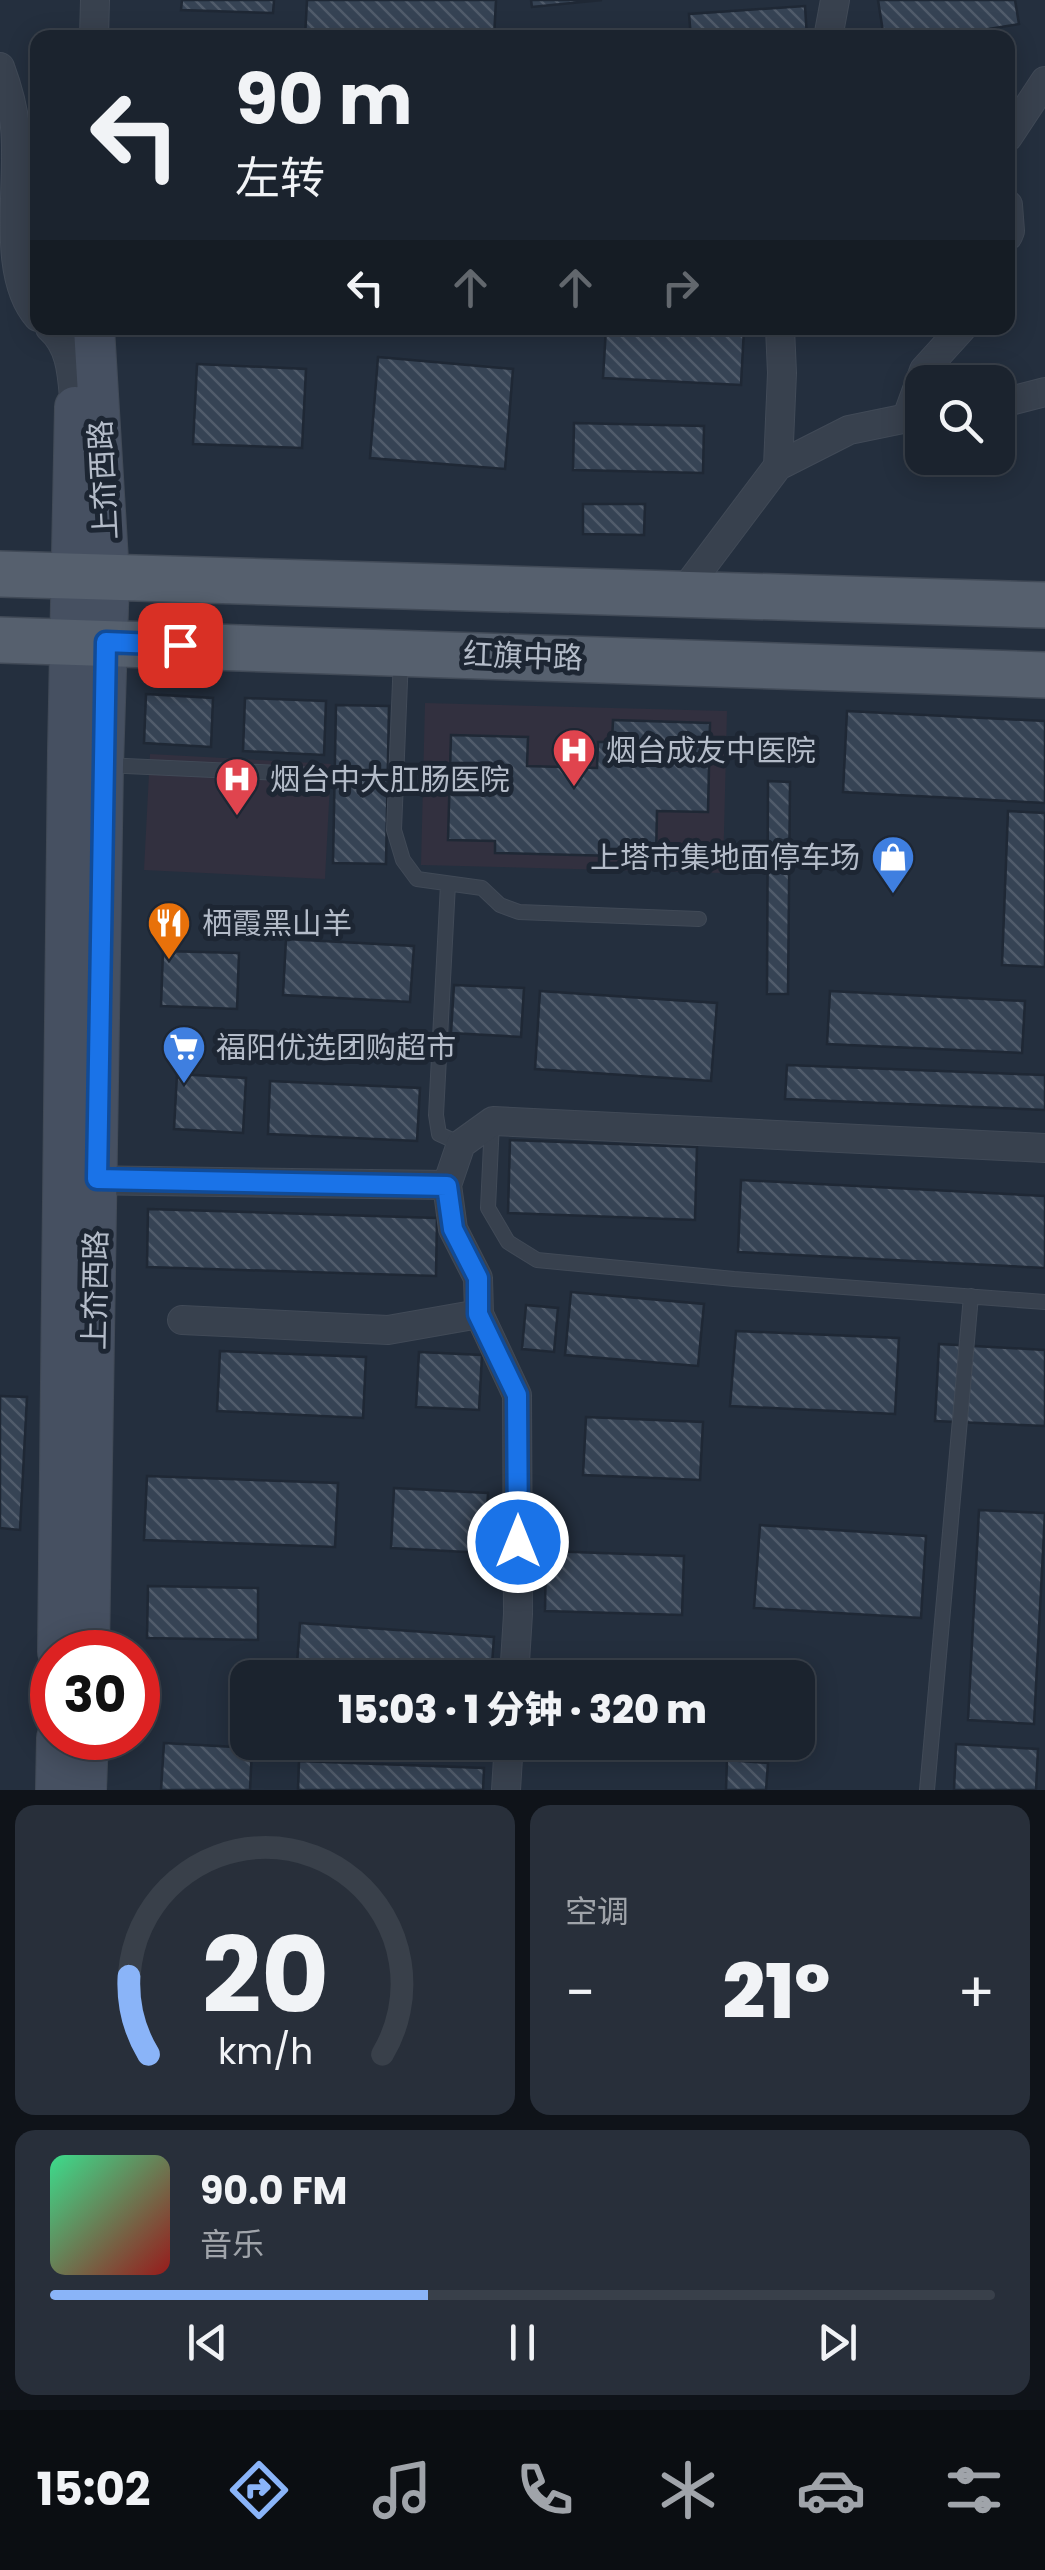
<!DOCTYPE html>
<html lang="zh">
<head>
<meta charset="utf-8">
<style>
	body { margin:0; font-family:Poppins,"Noto Sans SC",sans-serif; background:#282f3a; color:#f1f3f6; height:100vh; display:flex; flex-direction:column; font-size:38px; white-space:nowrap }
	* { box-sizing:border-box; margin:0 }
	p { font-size:32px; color:#a0a4aa }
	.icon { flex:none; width:55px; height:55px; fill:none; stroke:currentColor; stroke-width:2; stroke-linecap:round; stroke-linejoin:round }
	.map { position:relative; height:1790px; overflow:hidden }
	.panel { display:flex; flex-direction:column; gap:15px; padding:15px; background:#0f1319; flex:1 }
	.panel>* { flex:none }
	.top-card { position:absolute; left:30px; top:30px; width:985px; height:305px; border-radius:20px; box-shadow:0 5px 25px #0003,0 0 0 2px #39404a; background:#1b232e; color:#f1f3f6; overflow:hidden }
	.buttons { position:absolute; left:905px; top:365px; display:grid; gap:20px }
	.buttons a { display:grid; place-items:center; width:110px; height:110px; border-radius:20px; background:#1b232e; box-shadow:0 5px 25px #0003,0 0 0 2px #39404a; font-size:50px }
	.speed { position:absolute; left:30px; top:1630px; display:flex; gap:20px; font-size:50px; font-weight:700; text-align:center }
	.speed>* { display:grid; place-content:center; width:130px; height:130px; border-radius:50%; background:#1b232e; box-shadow:0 5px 25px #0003,0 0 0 2px #39404a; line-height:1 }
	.speed .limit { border:15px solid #d22; background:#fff; color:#111 }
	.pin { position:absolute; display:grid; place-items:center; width:85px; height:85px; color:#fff; margin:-42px; border-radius:20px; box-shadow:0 5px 15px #0006 }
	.me { position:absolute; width:110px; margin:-55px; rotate:0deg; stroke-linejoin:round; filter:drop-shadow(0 0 8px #0008) }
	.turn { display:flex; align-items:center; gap:35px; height:210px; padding:0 40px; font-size:45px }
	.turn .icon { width:130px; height:130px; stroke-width:2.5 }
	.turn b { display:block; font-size:70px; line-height:85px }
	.lanes { display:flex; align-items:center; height:95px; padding:0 40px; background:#0003; justify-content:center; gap:50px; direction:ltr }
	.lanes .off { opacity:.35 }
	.big { font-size:75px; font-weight:800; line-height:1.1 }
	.panel .widget { flex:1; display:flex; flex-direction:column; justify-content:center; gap:15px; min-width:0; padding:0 35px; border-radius:20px; background:#282f3a }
	.panel .dial { align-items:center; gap:0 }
	.dial svg { height:260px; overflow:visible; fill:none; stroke:#39404a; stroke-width:7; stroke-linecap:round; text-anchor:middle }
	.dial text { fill:#f1f3f6; stroke:none }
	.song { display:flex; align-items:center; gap:30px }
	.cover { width:120px; height:120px; border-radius:15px; background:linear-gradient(135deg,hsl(150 70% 55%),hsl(0 70% 35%)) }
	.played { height:10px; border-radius:5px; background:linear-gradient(90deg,#8ab4f8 40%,#39404a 40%) }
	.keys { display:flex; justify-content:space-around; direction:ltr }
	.heat { display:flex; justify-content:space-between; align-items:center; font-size:55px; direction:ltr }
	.panel .tiles { flex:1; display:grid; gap:15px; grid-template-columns:1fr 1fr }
	.widget:last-child { grid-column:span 2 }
	.trip { position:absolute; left:230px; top:1660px; width:585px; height:100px; border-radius:20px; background:#1b232e; box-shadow:0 5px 25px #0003,0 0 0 2px #39404a; font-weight:800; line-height:100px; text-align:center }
	.tabs { display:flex; height:160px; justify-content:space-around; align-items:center; background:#0b0e12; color:#a0a4aa }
	.tabs .icon { width:70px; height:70px }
	.tabs .selected { color:#8ab4f8 }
	.tabs b { font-size:45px; color:#f1f3f6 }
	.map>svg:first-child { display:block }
</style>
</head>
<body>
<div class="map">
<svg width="1045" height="1790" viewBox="0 0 1045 1790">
	<defs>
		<pattern id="building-back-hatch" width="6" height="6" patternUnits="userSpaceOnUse" patternTransform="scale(2.5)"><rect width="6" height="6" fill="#364354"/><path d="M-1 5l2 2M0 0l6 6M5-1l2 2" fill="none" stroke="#515c6b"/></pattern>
	</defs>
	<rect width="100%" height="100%" fill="#242f3e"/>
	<!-- medical -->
	<path fill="#32303f" d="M425 703 727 711 723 873 421 865Z
		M150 754 331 764 325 879 144 870Z"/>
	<!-- building -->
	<path fill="url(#building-back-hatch)" stroke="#1f2835" stroke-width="2.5" d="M182 0H274L273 13 181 10Z
		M307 0H496L494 38H305Z
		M531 0H602L532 7Z
		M878 0H1015L1019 24 933 38H884Z
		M805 6 807 38H691L689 14Z
		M606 328H744L741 385 603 378Z
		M378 357 513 369 505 469 370 458Z
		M197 364 306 369 302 448 193 444Z
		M574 423 704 426 703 473 573 470Z
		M583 504H645L644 535 583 534Z
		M146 694 213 698 211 747 144 743Z
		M245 698 326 701 324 755 243 751Z
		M336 705 389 706 386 864 333 863Z
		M847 711 1045 721V803L843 792Z
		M613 720 710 723 708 812 657 811 656 857 495 853V841L448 840 451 735 528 737 527 766 597 768 598 742H612Z
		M768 781 790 782 788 994H767Z
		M1008 811 1045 813V967L1002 965Z
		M286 939 414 946 410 1002 283 995Z
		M163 951 239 953 237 1009 161 1006Z
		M454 985 524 988 521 1037 451 1033Z
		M540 991 717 1003 711 1081 535 1069Z
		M830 991 1025 1001 1022 1053 827 1044Z
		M787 1065 1045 1075V1110L785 1099Z
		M177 1074 246 1078 243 1133 174 1129Z
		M270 1081 420 1088 417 1141 268 1134Z
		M510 1140 697 1147 695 1220 508 1213Z
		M741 1180 1045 1196V1268L738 1252Z
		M148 1209 437 1218 436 1276 147 1267Z
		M571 1292 704 1304 698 1366 565 1355Z
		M526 1305 558 1308 554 1352 522 1349Z
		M736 1331 899 1338 895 1414 730 1406Z
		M939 1344 1045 1350V1426L935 1421Z
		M220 1351 366 1357 363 1418 217 1411Z
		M419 1352 482 1355 479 1410 416 1407Z
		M0 1396 27 1397 20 1530 0 1528Z
		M586 1417 703 1422 700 1480 583 1475Z
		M147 1476 338 1483 335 1547 144 1540Z
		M394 1488 488 1493 485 1553 391 1548Z
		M979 1510 1045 1513 1034 1724 968 1720Z
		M760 1525 926 1536 921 1618 754 1608Z
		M546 1551 684 1556 682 1615 545 1611Z
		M148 1586 258 1588V1640L147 1638Z
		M300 1623 494 1637 491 1678H296Z
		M710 1670 759 1671V1678H710Z
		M540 1742H672V1758L540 1754Z
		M164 1743 252 1748 250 1790H161Z
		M956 1744 1038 1749 1036 1790H954Z
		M727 1760 768 1763 766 1790H726Z
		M299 1761 484 1768 483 1790H298Z"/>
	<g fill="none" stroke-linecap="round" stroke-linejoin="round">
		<!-- lane casing -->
		<g stroke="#414a57" stroke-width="16">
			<path id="lane" d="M401 657 394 830 403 860 417 879 482 888 500 905 519 912 699 919
				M104 765 302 774
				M448 884 436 1115 439 1134 461 1144
				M492 1122 488 1208 508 1242 537 1260 734 1279 1045 1302
				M927 1790 971 1296"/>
		</g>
		<!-- street casing -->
		<g stroke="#414a57" stroke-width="30">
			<path id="street" d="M94 38 95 0
				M828 38 835 0
				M0 67C7 86 13 106 15 127 21 184 0 274 38 317
				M1008 137 1045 81
				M1008 205 1010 231 1008 236
				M50 328C73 348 72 380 75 409L90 410
				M998 404 1045 392
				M907 417 924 370 962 328
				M778 466 782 373 780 328
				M681 595 778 466 849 430 922 415
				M79 1180 447 1185
				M182 1320 388 1330 479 1314
				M514 1678 518 1614 517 1395 479 1314 478 1278 453 1229 447 1185 461 1144 493 1121 1045 1148
				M506 1790 509 1742"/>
		</g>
		<!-- secondary casing -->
		<g stroke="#414a57" stroke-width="42">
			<path id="secondary" d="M58 1652 68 751 75 407
				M89 1652 103 765 109 577 94 328
				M56 1790 57 1738
				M86 1790 88 1738"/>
		</g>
		<!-- primary casing -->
		<g stroke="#414a57" stroke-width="48">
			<path id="primary" d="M0 574 1045 605
				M0 640 1045 675"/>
		</g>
		<!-- lane -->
		<use href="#lane" stroke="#38414e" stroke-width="14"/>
		<!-- street -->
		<use href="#street" stroke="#38414e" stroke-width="28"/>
		<!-- secondary -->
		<use href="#secondary" stroke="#465061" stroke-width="40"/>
		<!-- primary -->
		<use href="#primary" stroke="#56606e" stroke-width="45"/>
	</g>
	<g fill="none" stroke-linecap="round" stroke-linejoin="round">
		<!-- route casing -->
		<g stroke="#114b97" stroke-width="25">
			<path id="route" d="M180 645 106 642 97 1179 447 1186 453 1229 478 1278V1314L517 1395 518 1542"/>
		</g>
		<!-- route -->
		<use href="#route" stroke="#1a73e8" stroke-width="18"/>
	</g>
	<!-- icons -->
	<defs>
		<g id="hospital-pin" transform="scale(2.25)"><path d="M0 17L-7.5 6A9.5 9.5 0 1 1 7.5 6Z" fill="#e0444e" stroke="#1d2633"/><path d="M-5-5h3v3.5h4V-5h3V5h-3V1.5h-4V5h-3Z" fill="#fff"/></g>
		<g id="shop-pin" transform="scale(2.25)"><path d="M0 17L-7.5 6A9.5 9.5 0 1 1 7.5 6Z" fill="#3f7fe0" stroke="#1d2633"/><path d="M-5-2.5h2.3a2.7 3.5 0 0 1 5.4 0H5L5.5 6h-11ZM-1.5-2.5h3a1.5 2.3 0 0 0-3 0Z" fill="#fff"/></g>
		<g id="restaurant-pin" transform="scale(2.25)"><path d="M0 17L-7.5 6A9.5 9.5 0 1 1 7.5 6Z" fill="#e8710a" stroke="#1d2633"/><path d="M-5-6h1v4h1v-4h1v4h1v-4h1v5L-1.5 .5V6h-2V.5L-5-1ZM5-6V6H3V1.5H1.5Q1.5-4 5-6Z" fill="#fff"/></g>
		<g id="supermarket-pin" transform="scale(2.25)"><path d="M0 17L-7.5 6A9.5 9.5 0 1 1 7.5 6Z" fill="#3f7fe0" stroke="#1d2633"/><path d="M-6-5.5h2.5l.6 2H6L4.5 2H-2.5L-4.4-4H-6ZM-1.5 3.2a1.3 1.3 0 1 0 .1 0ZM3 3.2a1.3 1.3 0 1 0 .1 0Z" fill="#fff"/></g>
	</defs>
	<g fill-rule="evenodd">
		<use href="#hospital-pin" x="574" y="750"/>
		<use href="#hospital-pin" x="237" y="779"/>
		<use href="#shop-pin" x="893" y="857"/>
		<use href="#restaurant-pin" x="169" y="923"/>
		<use href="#supermarket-pin" x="184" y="1047"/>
	</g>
	<g text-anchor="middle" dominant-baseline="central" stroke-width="10" stroke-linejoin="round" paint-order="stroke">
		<!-- street labels -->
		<g font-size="30" fill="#b4bcc9" stroke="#1d2633">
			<text transform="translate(103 480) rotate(-93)">上夼西路</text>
			<text transform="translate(523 656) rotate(2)">红旗中路</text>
			<text transform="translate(95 1290) rotate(-89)">上夼西路</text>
		</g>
		<!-- poi labels -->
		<g font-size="30" fill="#b4bcc9" stroke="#1d2633" text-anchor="start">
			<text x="606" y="750">烟台成友中医院</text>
			<text x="270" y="779">烟台中大肛肠医院</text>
			<text x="860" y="857" text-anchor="end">上塔市集地面停车场</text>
			<text x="202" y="923">栖霞黑山羊</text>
			<text x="216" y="1047">福阳优选团购超市</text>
		</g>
	</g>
</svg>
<div class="buttons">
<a><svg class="icon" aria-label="search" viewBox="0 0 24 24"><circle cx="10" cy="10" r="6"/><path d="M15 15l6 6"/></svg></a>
</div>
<div class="speed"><div class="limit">30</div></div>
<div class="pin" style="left:180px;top:645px;background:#d93025"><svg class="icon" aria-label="arrive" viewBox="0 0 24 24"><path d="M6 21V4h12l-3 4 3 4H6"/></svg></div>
<svg class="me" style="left:518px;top:1542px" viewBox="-20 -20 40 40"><circle r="17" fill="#1a73e8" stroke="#fff" stroke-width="3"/><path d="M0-11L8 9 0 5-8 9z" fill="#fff"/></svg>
<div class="trip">15:03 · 1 分钟 · 320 m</div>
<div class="top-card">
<div class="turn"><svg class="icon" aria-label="left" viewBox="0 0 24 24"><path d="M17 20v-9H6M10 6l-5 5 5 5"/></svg><div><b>90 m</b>左转</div></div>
<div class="lanes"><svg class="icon" aria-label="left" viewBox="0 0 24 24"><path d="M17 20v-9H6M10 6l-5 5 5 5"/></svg><svg class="icon off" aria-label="ahead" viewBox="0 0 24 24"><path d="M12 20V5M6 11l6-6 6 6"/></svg><svg class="icon off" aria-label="ahead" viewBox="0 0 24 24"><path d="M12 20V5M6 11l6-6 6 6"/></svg><svg class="icon off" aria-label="right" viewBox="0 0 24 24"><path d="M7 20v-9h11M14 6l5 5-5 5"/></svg></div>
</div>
</div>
<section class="panel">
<div class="tiles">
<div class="widget dial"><svg viewBox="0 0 100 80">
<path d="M14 69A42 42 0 1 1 86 69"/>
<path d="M14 69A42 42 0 0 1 8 45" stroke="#8ab4f8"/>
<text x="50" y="56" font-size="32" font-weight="700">20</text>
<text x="50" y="72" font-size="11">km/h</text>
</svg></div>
<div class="widget"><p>空调</p>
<div class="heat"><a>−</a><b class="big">21°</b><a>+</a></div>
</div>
<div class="widget">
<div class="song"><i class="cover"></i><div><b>90.0 FM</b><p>音乐</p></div></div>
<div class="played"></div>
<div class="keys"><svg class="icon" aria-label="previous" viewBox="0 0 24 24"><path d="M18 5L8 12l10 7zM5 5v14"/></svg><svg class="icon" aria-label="pause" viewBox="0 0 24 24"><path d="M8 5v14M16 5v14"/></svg><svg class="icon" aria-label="next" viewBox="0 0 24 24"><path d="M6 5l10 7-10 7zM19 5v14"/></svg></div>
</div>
</div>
</section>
<nav class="tabs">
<b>15:02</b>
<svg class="icon selected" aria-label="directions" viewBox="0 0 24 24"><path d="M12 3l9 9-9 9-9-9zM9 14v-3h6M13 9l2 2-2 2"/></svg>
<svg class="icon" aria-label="music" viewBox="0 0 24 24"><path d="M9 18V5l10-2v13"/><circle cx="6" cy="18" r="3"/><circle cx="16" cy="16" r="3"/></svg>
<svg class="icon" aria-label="phone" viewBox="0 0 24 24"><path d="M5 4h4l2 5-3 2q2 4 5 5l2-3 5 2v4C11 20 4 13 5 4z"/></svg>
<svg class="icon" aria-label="climate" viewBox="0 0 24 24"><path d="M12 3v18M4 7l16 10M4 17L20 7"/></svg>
<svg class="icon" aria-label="car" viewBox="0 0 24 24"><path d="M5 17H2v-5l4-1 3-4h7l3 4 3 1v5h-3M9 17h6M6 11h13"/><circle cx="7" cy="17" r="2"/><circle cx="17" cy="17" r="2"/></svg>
<svg class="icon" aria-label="filters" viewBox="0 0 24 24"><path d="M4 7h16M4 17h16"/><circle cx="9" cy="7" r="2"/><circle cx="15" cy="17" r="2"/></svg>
</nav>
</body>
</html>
